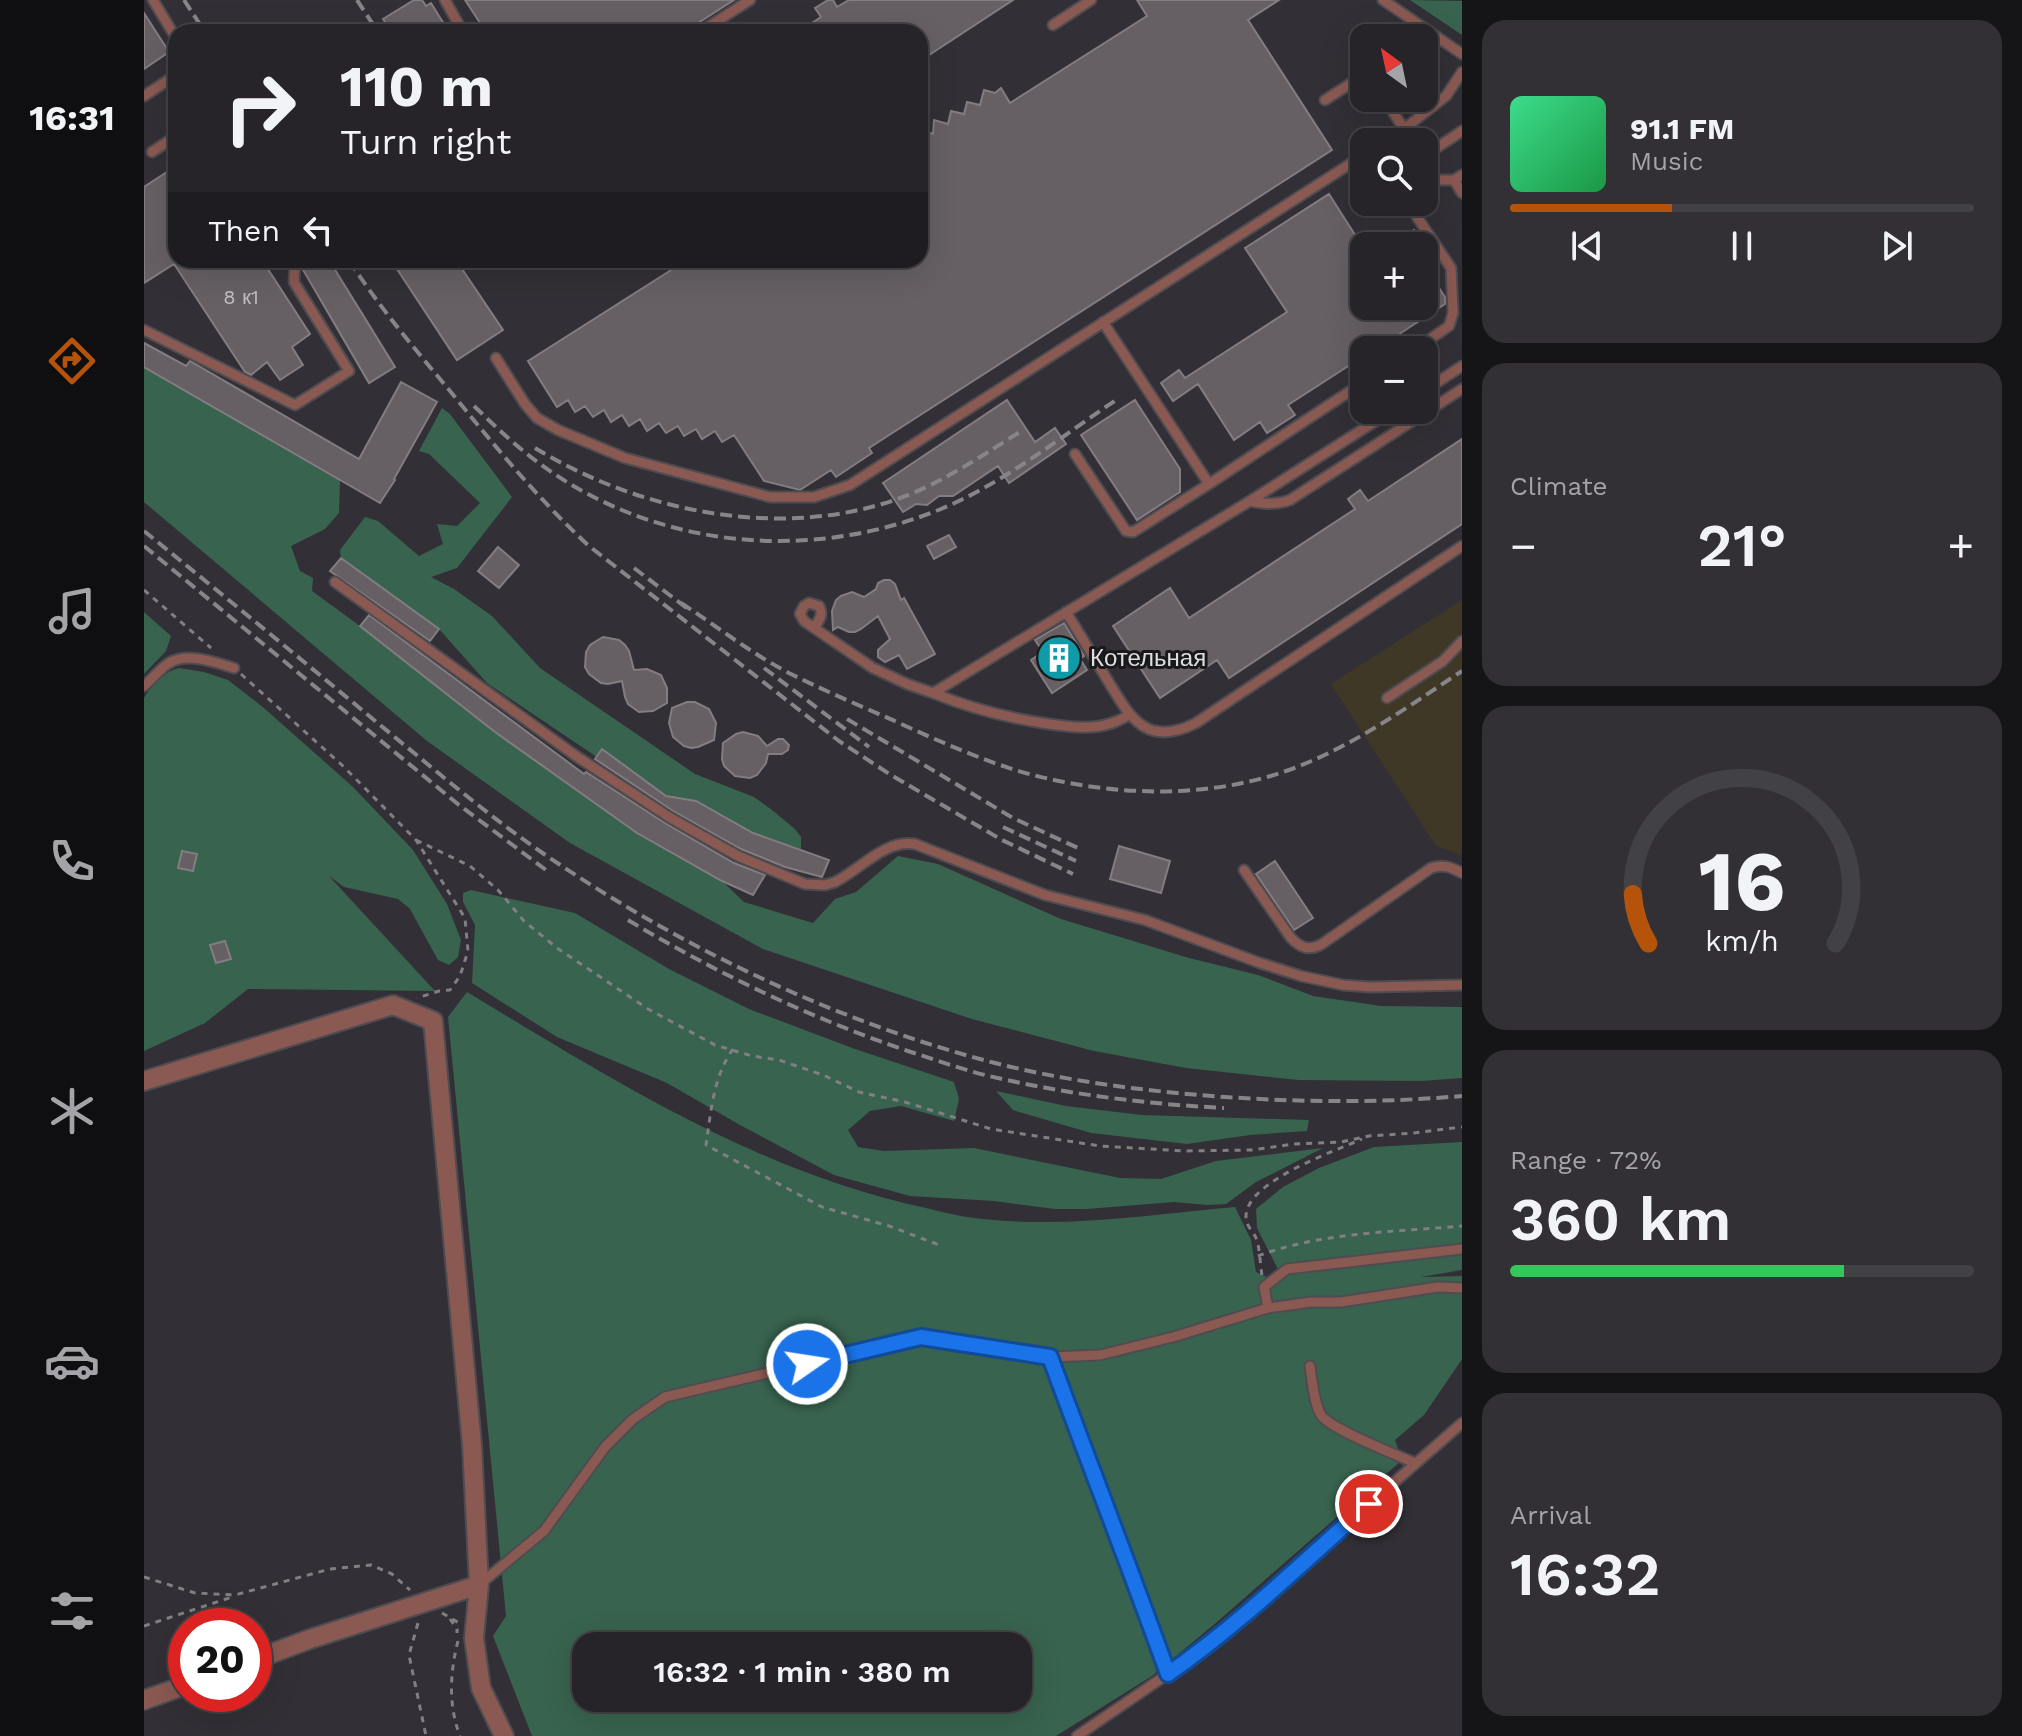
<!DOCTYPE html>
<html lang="en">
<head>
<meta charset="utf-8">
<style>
	body { margin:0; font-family:"Work Sans",sans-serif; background:#323034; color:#f1f3f6; height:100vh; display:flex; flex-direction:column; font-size:30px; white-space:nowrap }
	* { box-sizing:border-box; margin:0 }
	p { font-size:26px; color:#a4a4a8 }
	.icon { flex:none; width:44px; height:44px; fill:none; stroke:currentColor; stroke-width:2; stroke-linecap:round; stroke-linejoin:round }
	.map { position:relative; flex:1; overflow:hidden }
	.sheet { display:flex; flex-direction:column; gap:20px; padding:20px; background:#151416; width:560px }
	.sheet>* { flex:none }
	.guide { position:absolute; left:24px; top:24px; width:760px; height:244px; border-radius:24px; box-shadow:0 8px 32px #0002,0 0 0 2px #424145; background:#262428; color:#f1f3f6; overflow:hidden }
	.needle { width:52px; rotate:327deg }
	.buttons { position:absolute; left:1206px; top:24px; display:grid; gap:16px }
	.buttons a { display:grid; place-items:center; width:88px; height:88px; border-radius:16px; background:#262428; box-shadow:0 8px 32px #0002,0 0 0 2px #424145; font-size:40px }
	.speed { position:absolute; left:24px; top:1608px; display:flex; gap:16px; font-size:40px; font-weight:700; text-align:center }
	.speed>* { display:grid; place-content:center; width:104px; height:104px; border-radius:50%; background:#262428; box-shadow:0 8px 32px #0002,0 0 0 2px #424145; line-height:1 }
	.speed .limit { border:12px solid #d22; background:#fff; color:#111 }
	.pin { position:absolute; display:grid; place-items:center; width:68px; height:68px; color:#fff; margin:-34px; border:4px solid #fff; border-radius:50%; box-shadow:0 2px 8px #0007 }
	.me { position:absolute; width:88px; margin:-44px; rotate:77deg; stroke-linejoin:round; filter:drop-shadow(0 0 6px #0008) }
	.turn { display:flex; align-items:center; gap:28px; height:168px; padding:0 40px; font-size:36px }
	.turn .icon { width:104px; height:104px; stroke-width:2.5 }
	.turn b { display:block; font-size:56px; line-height:68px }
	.then { display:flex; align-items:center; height:76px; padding:0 40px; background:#0003; gap:16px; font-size:30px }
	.big { font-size:60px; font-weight:600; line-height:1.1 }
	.sheet .card { flex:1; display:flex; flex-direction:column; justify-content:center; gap:12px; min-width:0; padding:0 28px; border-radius:24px; background:#323034 }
	.sheet .dial { align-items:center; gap:0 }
	.dial svg { height:208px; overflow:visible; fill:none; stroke:#424145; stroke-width:7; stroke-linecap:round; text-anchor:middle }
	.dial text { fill:#f1f3f6; stroke:none }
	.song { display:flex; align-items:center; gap:24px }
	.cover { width:96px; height:96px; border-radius:12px; background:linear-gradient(135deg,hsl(150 70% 55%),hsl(140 70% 35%)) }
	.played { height:8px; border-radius:4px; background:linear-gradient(90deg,#b45309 35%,#424145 35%) }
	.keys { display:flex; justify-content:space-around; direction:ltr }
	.heat { display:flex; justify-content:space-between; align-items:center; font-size:44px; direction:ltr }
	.charge { height:12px; border-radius:6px; background:linear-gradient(90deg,#34c759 72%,#424145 0) }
	.trip { position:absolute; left:428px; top:1632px; width:460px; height:80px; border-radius:24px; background:#262428; box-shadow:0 8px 32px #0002,0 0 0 2px #424145; font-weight:600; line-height:80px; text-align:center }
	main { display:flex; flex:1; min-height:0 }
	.menu { display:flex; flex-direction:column; width:144px; justify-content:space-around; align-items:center; background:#0f0e10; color:#a4a4a8 }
	.menu .icon { width:56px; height:56px }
	.menu .selected { color:#b45309 }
	.menu b { font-size:36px; color:#f1f3f6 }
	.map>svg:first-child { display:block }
</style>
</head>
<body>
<main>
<nav class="menu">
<b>16:31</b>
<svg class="icon selected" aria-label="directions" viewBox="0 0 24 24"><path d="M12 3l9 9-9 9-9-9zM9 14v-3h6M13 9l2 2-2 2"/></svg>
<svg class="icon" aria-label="music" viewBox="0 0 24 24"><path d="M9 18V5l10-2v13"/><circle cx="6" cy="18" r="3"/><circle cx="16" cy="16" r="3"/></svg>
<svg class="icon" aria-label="phone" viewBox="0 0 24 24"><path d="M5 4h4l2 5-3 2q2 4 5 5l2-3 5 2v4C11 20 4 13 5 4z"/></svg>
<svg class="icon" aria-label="climate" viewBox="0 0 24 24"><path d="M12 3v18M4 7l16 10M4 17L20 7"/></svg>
<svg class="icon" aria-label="car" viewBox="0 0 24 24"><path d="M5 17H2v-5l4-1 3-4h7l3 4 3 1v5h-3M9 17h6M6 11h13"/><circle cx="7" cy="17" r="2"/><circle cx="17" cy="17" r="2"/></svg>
<svg class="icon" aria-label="filters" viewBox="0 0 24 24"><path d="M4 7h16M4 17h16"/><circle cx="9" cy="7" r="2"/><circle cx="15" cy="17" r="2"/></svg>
</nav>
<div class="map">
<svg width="1318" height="1736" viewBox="0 0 1318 1736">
	<rect width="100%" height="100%" fill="#323036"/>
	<!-- commercial -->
	<path fill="#3f3827" d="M1318 600V855L1292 846 1187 684Z"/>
	<!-- green -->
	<path fill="#38634e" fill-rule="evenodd" d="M1266 0 1318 1V35Z
		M0 367 196 479 195 513 181 529 147 546 156 571 169 578 168 591 216 626 351 732 493 833 578 881 600 902 669 923 691 899 712 892 754 856 794 864 917 919 1045 958 1114 975 1169 996 1237 1006 1318 1007V1078L1277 1081 1155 1080 1042 1068 950 1051 828 1019 619 949 426 843 283 741 0 502Z
		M298 408 306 414 368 497 313 568 287 577 310 589 348 616 396 668 551 774 610 797 628 810 651 829 657 837V856L536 813 343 683 295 629 197 558 196 550 221 517 234 521 275 556 299 544 293 524 313 526 336 503 285 454 275 451Z
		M0 612 27 636 22 651 0 674Z
		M35 668 60 672 84 680 120 708 209 787 269 850 303 904 317 940 314 957 305 965 294 960 266 909 254 899 200 887 185 876 291 991 104 989 61 1023 0 1051V698C8 685 21 671 35 668Z
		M327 890 431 913 525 969 605 1009 711 1049 810 1082 815 1099 810 1121 757 1106 726 1111 704 1130 714 1147 740 1151 830 1148 976 1178 1017 1179 1072 1161 1179 1148 1112 1182 1082 1204 1064 1205 1030 1202 943 1209H911L850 1201 766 1196 690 1175 596 1125 523 1083 413 1037 328 983 331 925 319 902V893Z
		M323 992C467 1079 615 1173 782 1208 798 1212 814 1216 830 1218 917 1229 1004 1215 1091 1207L1107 1240 1112 1272 1129 1280 1139 1279 1113 1228 1112 1209 1139 1187 1175 1168 1230 1147 1318 1142V1270L1277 1277 1318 1276V1359L1280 1415 1251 1440 1258 1460 1073 1622 1008 1676 912 1736H388L349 1636 362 1616 304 1017ZM442 1646H874V1698H442Z
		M852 1091 922 1106 998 1115 1165 1120 1163 1131 1106 1135 1043 1144 947 1133 869 1110Z"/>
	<!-- building -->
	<path fill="#666064" stroke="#837c81" stroke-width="2" d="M270 0H278L282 6 287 3 305 32H248L239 19Z
		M321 0H590L540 32H342Z
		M684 0H689L693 7 705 0H869L776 61V32H654L677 17 671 8Z
		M993 0H1135L1104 20 1188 150 725 448 728 453 692 477 687 470 656 490 620 481 590 435 578 442 571 431 558 439 552 429 540 436 534 426 522 433 515 423 503 431 496 419 485 426 478 415 467 422 460 410 449 417 441 406 431 412 424 400 413 407 384 361 543 260H776V130L789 134 790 120 804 124 807 111 820 114 823 102 836 105 840 90 851 93 857 88 866 103 1003 16Z
		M0 13 25 52 0 69Z
		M32 166V260H118L166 334 148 347 159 365 136 380 123 362 107 375 101 372 30 264 0 283V187Z
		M1185 194 1220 249V306H1280V265L1301 297V304L1231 350H1220V375H1217L1209 363 1144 405 1151 415 1123 433 1116 422 1090 440 1054 384 1029 401 1017 383 1035 370 1041 378 1143 312 1101 248Z
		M1270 230 1277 242 1271 246H1245Z
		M168 260H185L251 367 225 383 158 268Z
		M247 260H312L359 330 313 360Z
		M0 343 42 366 46 361 215 459 257 382 293 402 250 479 251 480 236 503 0 367Z
		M863 400 891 442 911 428 922 444 865 483 854 466 809 496H795L783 505 772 504 759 512 739 483Z
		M991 400 1036 469V492L993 520 937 435Z
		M1318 439V524L1085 678 1073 660 1016 698 969 626 1026 588 1045 618 1211 509 1204 499 1216 490 1224 501Z
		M805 535 812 547 790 559 783 546Z
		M354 547 375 565 355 588 334 571Z
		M197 558 295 629 286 641 186 571Z
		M740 580H746L751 584 757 600 760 598 791 654 763 669 755 655 741 662 734 657V650L746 639 734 616 717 629 711 632H705L694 627 689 630 688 611 692 600 697 596 708 592 720 597 732 589 734 583Z
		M225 615 440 774 442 772 521 823 590 863 621 875 609 895 578 881 493 833 351 732 216 626Z
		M920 623 940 656 936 659 943 670 908 693 887 660 899 652 891 640Z
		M459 637 475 640 481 645 485 651 490 670 503 669 517 675 523 688V703L509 711 495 712 484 704 481 697 478 681 464 684 457 683 445 674 441 667 442 652 446 645Z
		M543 702H551L565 709 572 723 570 740 554 747 547 748 540 746 529 737 525 723 528 708Z
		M599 732 614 736 623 746 634 739H639L645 745 644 750 638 754H624L622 763 613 775 606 778 591 776 580 766 578 759 579 743 592 734Z
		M458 749 522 796 552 801 609 833 685 860 678 877 641 867 597 849 529 811 451 759Z
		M975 846 1026 861 1017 893 966 879Z
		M38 851 53 854 49 871 34 868Z
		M1131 861 1169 918 1150 930 1112 874Z
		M81 941 87 959 72 963 66 945Z"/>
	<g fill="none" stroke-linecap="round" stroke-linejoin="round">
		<!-- service casing -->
		<g stroke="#4e4c51" stroke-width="13">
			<path id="service" d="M9 0 32 38
				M301 0 319 32
				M1239 0 1318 54
				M909 25 947 0
				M556 32 606 0
				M0 96 32 75
				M1240 98 1260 129 1302 96 1318 72
				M1181 100 1220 75
				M1239 142 1260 129
				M8 152 32 136
				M1280 156 1318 131
				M1280 164 1291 180H1310L1318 175
				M1310 180 1318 193
				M0 330 151 405 205 371 150 282 151 260
				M1270 350 1305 326 1309 313 1307 268 1273 217
				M352 358 381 404 393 418 414 430 481 458 626 497H670L706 485 1220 155
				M1280 391 1318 366
				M931 454 982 531 989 532 997 527 1065 484 959 322
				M1065 484 1220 382
				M1106 501 1249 410
				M191 582 432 756 525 817 594 856 661 884 681 885 691 882C717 869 741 839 771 844L901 895 1001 920 1116 963 1157 976 1199 985 1226 987 1318 985
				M922 612C935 633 948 654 961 676 985 715 1000 749 1052 723L1318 546
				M670 628C675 620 680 615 675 606L665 603 660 606 656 614 660 621 670 628 729 668 763 684 789 693 1106 501C1121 504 1132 505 1146 500L1318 389
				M0 686C8 679 16 669 25 663 44 652 70 662 90 668
				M789 693C828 709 863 718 905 724 926 727 948 730 968 723 974 721 980 718 985 715
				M1243 698 1299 661 1318 641
				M1100 870 1147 938C1157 948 1165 951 1178 944L1287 868C1299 864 1307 867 1318 873
				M1124 1308 1120 1287 1143 1269 1318 1249
				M906 1357C944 1463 986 1568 1024 1674
				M1166 1366C1168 1379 1170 1404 1177 1415 1186 1429 1253 1455 1271 1463
				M335 1585 400 1531 461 1447 489 1419 521 1397 777 1337 906 1357 956 1355 1029 1337 1124 1308 1167 1302H1197L1294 1287 1318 1288
				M933 1736 1056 1652 1318 1423"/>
		</g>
		<!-- minor casing -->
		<g stroke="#4e4c51" stroke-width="22">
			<path id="minor" d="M0 1081 249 1005 289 1021 328 1445 335 1585 330 1638 337 1688 360 1736
				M110 1660 166 1639 335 1585
				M0 1700 42 1685"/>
		</g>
		<!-- path -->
		<path stroke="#817f84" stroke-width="3" stroke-dasharray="6 6" stroke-linecap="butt" d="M0 590 67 648
			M97 674 200 767 272 840 321 918 324 951 316 976 306 990 295 991 273 998
			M272 840 326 866 354 890 380 921 413 948 504 1009 571 1045 608 1056 635 1060 679 1075 715 1092 761 1102 847 1129 956 1146 1040 1151 1108 1150 1150 1144 1197 1142 1225 1136 1270 1133 1318 1127
			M589 1049C569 1077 567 1112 562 1145L678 1207 745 1226 798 1246
			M1114 1256C1178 1232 1251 1232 1318 1226
			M1118 1275C1116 1265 1116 1247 1112 1238 1109 1231 1101 1225 1102 1216 1103 1181 1189 1152 1218 1139
			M0 1577 51 1593 91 1595 186 1569 227 1565 248 1574 266 1590
			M298 1613 315 1623
			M306 1619 313 1629V1633
			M274 1623 265 1655 282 1736
			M0 1626 88 1597
			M314 1641C306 1672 304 1705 316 1736"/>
		<!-- service -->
		<use href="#service" stroke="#8a5952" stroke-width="9"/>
		<!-- minor -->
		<use href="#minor" stroke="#8a5952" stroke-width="18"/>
		<!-- rail -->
		<path stroke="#87858a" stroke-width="4" stroke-dasharray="12 6" stroke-linecap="butt" d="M40 0 61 32
			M213 0 234 32
			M205 260C235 307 271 349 306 391 350 445 394 499 445 546L695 741 747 775 858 840 929 874
			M330 406C355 430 380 454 409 473 523 550 670 561 797 509 858 484 917 437 972 400
			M391 448C491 509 624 538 738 504 790 489 834 458 879 430
			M0 531C79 595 158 660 236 725 290 769 343 815 400 854 536 947 692 1022 851 1063 914 1079 979 1088 1043 1094 1135 1102 1226 1104 1318 1096
			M0 546 315 805 402 870
			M490 568 544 609
			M537 603C574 627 609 655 649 675 683 692 719 707 753 722 792 740 831 757 871 770 959 796 1058 801 1145 770 1208 747 1262 708 1318 671
			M620 668 725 747
			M703 719 869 818 934 848
			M859 827 932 861
			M484 920C574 974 670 1020 770 1053 795 1061 820 1070 845 1076 922 1094 1001 1104 1080 1108"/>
	</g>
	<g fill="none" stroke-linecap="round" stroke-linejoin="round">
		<!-- route casing -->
		<g stroke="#114b97" stroke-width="20">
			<path id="route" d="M663 1364 777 1337 906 1357C945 1463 986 1568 1024 1674 1096 1624 1159 1562 1225 1504"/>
		</g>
		<!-- route -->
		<use href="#route" stroke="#1a73e8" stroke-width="14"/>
	</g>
	<!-- icons -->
	<defs>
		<g id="building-disc" transform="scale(2.3)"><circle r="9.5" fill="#0f9aa8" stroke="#19191b"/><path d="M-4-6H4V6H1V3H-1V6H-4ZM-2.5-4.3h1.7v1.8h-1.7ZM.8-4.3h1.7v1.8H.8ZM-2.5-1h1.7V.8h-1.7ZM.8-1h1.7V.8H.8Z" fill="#fff"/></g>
	</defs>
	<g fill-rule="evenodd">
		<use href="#building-disc" x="915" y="658"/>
	</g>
	<g text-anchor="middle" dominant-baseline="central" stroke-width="6" stroke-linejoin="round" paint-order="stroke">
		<!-- number labels -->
		<g font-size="20" fill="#c1bec2">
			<text x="97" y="297">8 к1</text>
		</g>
		<!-- poi labels -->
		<g font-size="24" fill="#dfdde1" stroke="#19191b" text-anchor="start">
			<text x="946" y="658">Котельная</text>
		</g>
	</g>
</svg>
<div class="buttons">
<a><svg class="needle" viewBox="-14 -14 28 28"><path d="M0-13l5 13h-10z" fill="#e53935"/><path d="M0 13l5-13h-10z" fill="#a4a4a8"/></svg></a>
<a><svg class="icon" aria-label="search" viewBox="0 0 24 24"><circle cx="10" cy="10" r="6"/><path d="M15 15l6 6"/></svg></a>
<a>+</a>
<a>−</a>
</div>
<div class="speed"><div class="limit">20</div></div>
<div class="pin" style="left:1225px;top:1504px;background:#d93025"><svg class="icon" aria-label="arrive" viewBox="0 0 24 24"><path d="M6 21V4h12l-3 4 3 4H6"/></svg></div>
<svg class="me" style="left:663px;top:1364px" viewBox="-20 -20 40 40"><circle r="17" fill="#1a73e8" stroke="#fff" stroke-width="3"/><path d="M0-11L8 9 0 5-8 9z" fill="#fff"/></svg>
<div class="trip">16:32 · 1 min · 380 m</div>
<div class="guide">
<div class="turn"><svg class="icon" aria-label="right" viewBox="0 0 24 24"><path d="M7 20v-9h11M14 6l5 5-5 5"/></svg><div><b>110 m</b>Turn right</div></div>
<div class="then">Then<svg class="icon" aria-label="left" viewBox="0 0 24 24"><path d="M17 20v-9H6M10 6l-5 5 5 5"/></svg></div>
</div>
</div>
<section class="sheet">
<div class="card">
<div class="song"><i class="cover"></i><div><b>91.1 FM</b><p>Music</p></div></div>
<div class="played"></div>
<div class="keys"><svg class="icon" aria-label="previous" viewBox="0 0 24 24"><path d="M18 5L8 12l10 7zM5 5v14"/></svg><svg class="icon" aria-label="pause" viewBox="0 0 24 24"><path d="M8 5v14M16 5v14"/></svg><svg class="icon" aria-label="next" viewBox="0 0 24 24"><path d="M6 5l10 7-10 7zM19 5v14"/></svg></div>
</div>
<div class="card"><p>Climate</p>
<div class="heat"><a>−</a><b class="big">21°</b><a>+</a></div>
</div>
<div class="card dial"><svg viewBox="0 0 100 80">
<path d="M14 69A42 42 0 1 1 86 69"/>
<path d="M14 69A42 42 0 0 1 8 50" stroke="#b45309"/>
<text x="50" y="56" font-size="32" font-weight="700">16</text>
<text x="50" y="72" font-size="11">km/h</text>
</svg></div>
<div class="card"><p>Range · 72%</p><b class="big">360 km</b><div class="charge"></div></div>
<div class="card"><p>Arrival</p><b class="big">16:32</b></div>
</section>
</main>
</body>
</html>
